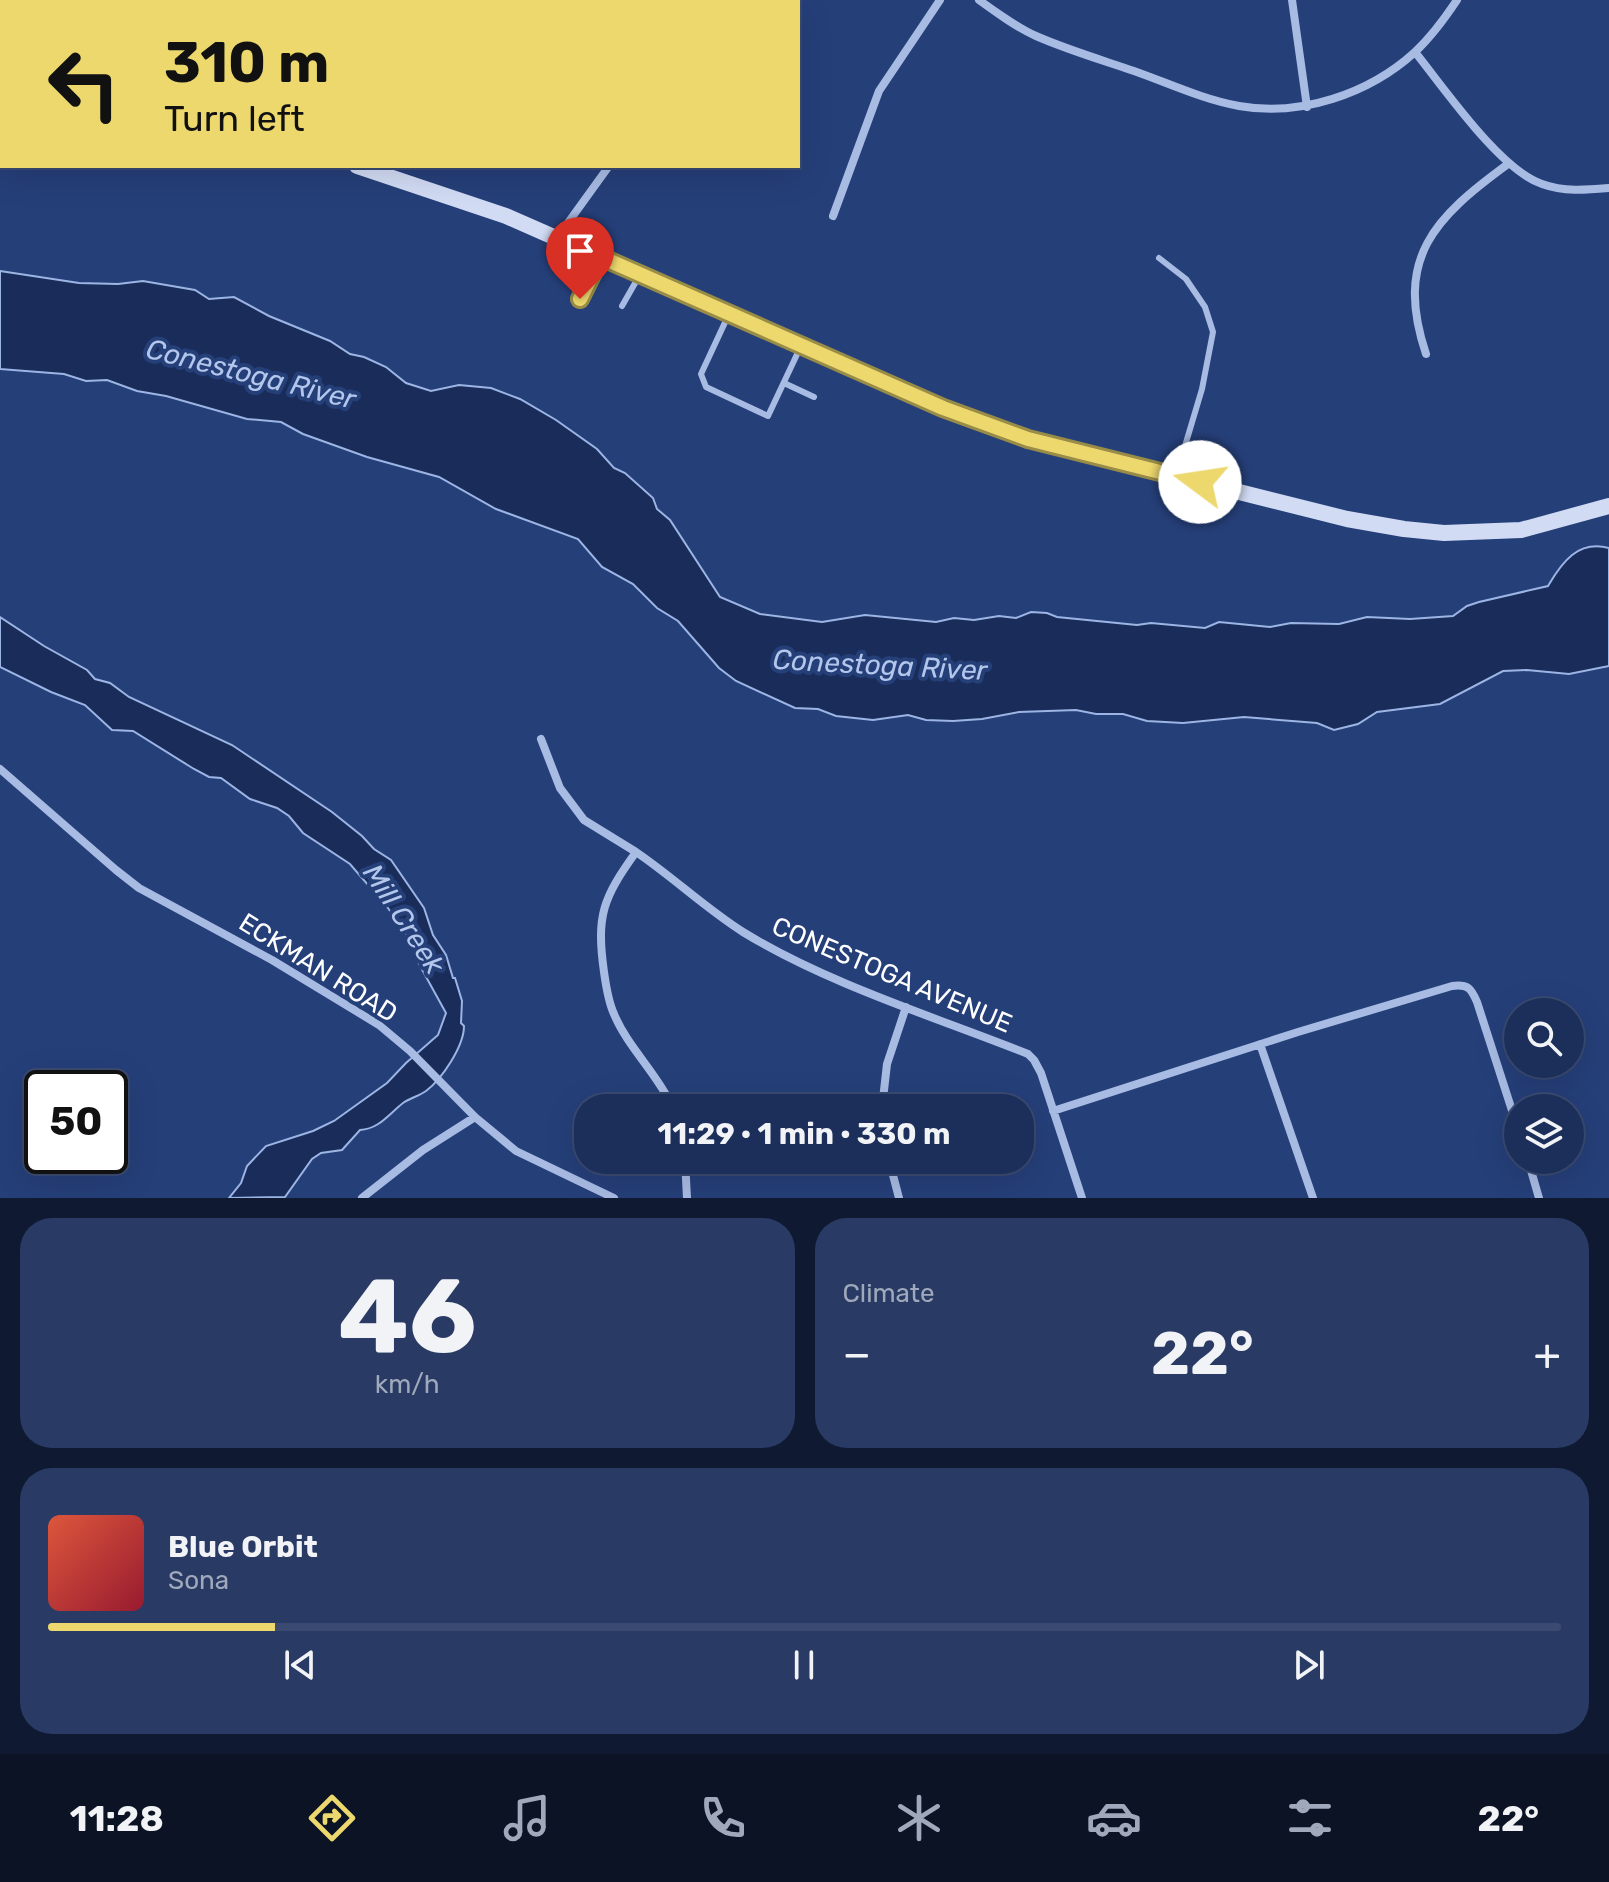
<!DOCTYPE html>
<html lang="en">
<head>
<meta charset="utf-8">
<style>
	body { margin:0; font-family:Rubik,sans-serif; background:#293b64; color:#f1f3f6; height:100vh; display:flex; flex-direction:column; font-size:30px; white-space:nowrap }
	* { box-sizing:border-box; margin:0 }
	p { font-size:26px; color:#a0a9bb }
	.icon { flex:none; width:44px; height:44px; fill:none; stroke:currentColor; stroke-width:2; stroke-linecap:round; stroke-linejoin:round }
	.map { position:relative; height:1198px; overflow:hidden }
	.drawer { display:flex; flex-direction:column; gap:20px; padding:20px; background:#0f1a32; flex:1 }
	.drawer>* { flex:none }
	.top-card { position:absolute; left:0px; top:0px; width:800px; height:168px; box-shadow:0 8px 32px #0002,0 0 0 2px #3a4a71; background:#ecd86d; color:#111; overflow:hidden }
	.buttons { position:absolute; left:1504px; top:998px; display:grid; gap:16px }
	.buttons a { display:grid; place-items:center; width:80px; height:80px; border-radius:50%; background:#1c2f5b; box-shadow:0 8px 32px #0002,0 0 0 2px #3a4a71; font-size:40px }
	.speed { position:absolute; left:24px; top:1070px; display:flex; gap:16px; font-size:40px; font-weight:700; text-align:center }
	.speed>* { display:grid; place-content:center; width:104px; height:104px; border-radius:50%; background:#1c2f5b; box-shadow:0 8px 32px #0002,0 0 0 2px #3a4a71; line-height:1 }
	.speed .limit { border:4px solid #111; border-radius:12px; background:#fff; color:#111 }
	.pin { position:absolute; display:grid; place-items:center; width:68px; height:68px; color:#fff; margin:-82px -34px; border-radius:50% 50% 50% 0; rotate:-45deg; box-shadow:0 0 8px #0007 }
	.pin .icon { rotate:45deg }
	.me { position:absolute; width:88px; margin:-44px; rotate:284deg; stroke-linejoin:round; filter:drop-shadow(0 0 6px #0008) }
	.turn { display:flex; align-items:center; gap:28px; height:168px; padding:0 32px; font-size:36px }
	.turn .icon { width:104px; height:104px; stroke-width:2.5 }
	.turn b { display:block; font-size:56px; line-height:68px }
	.big { font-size:60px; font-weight:700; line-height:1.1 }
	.drawer .widget { flex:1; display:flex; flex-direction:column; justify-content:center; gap:12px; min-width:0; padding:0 28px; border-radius:32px; background:#293b64 }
	.drawer .dial { align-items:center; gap:0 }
	.dial b { font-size:104px; line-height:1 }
	.song { display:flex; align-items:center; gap:24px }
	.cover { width:96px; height:96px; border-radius:12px; background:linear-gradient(135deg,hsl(10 70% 55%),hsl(350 70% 35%)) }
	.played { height:8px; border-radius:4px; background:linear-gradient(90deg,#ecd86d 15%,#3a4a71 15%) }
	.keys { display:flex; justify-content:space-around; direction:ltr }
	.heat { display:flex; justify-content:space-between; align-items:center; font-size:44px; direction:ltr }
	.drawer .tiles { flex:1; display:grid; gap:20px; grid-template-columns:1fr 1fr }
	.widget:last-child { grid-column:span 2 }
	.trip { position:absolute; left:574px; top:1094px; width:460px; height:80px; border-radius:32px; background:#1c2f5b; box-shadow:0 8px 32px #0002,0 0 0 2px #3a4a71; font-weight:700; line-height:80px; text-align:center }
	.tabs { display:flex; height:128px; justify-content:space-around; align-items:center; background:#0b1324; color:#a0a9bb }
	.tabs .icon { width:56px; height:56px }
	.tabs .on { color:#ecd86d }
	.tabs b { font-size:36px; color:#f1f3f6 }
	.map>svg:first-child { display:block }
</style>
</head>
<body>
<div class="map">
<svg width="1609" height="1198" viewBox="0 0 1609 1198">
	<rect width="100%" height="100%" fill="#253f79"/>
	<!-- water -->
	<path fill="#1a2d5a" stroke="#9cb5e4" stroke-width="2" d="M0 271 79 283 118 284 143 281 195 290 209 299 234 297 269 316 330 341 350 354 364 357 386 367 406 383 431 391 459 385 491 388 520 399 556 420 597 449 614 468 625 473 653 498 657 509 670 520 720 597 760 614 822 622 865 615 936 622 954 618 974 620 999 616 1016 618 1031 612 1047 613 1057 617 1137 625 1151 623 1205 628 1219 622 1270 627 1291 623 1339 624 1367 617 1410 619 1453 616 1467 606 1479 602 1548 586C1562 562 1578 540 1609 548V666L1569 674 1527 670 1503 671 1440 704 1377 712 1358 724 1334 730 1317 723 1244 717 1183 723 1147 721 1123 714H1096L1076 710 1019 712 982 719 953 721 926 720 908 715 873 720 836 716 818 709 795 708 736 681 719 668 678 621 657 608 633 584 602 567 578 539 496 509 439 477 367 457 303 434 281 422 247 419 166 396 137 391 107 380 86 381 64 374 0 369Z
		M0 617 44 646 87 670 95 679 110 683 129 697 232 745 332 812 362 836 374 849 391 860 424 908 433 935 446 955 453 978H455L462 1001 461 1023 464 1026C464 1046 442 1079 426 1091 419 1096 410 1098 403 1103 389 1114 379 1129 360 1130L342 1150 321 1153 312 1159 285 1197 229 1198 241 1183 247 1166 266 1146 313 1131 334 1121 387 1083 406 1063 438 1035 446 1013 419 964 413 944 388 908 350 864 303 833 289 816 277 808 250 799 221 778 209 777 194 769 133 731 112 730 85 705 51 692 0 667Z"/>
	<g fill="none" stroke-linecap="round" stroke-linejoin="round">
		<!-- service -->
		<path stroke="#a8bbe3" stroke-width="6" d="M1159 258 1186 279 1205 307 1213 332 1202 389 1176 476
			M580 299 599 260
			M622 306 638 278
			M728 316 701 374 706 387 768 416 800 348
			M784 383 814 397"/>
		<!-- minor -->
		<path stroke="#a8bbe3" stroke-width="8" d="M979 0C997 13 1016 27 1036 36 1068 50 1102 60 1134 71 1168 83 1204 100 1239 106 1300 117 1369 94 1415 52 1431 37 1445 18 1457 0
			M1292 0 1307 107
			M723 2 724 0
			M1415 52C1444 88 1500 170 1542 184 1564 192 1586 190 1609 188
			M833 216 879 91 940 0
			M557 238 609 166
			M1426 354C1394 258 1434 218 1508 164
			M541 739 560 788 584 820 636 852
			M0 769 116 870 139 888 272 960 379 1025 410 1051 475 1117 516 1151 614 1198
			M1260 1044 1313 1198
			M673 1108C658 1074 628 1048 614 1014 608 1001 606 986 604 972 596 915 603 898 636 852 673 877 705 908 743 932 828 984 935 1017 1028 1054L1034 1060 1041 1073 1082 1198
			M882 1108 887 1064 906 1007
			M1053 1111 1298 1032 1452 986C1468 984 1471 988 1477 1002L1518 1129
			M685 1160 687 1198
			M889 1160 899 1198
			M1528 1160 1539 1198
			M362 1198 423 1150 475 1117"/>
		<!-- secondary -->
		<path stroke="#d1dbf4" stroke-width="16" d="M0 66H2
			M357 166 506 216 943 408 1028 439 1347 519 1404 529 1444 533 1521 530 1609 506"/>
	</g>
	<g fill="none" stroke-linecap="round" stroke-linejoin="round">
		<!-- route casing -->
		<g stroke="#998c47" stroke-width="20">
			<path id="route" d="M580 299 601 257 943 408 1028 439 1200 482"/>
		</g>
		<!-- route -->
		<use href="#route" stroke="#ecd86d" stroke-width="14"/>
	</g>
	<g text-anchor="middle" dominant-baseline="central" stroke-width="8" stroke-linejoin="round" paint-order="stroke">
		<!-- street labels -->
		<g font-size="26" fill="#fff" stroke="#253f79">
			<text transform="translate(318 968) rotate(32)">ECKMAN ROAD</text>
			<text transform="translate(892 975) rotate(23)">CONESTOGA AVENUE</text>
		</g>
		<!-- water labels -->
		<g font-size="28" font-style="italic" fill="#b3c6eb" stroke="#253f79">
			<text transform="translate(251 374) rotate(14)">Conestoga River</text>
			<text transform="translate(880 665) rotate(3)">Conestoga River</text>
			<text transform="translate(404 919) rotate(57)">Mill Creek</text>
		</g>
	</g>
</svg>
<div class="buttons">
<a><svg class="icon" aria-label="search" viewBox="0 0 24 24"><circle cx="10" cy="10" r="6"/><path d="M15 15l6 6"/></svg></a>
<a><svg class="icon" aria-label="layers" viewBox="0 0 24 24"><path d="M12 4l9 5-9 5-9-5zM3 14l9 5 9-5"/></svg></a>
</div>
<div class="speed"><div class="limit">50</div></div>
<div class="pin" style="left:580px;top:299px;background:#d93025"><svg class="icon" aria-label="arrive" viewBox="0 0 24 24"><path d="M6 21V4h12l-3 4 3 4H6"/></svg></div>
<svg class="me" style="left:1200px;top:482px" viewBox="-20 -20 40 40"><circle r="19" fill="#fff"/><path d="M0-13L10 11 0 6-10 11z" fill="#ecd86d"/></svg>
<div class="trip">11:29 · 1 min · 330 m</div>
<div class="top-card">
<div class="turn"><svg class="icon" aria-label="left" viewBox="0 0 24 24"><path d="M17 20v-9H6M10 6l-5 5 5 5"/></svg><div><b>310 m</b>Turn left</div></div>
</div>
</div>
<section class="drawer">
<div class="tiles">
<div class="widget dial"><b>46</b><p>km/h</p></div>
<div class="widget"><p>Climate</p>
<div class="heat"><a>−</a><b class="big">22°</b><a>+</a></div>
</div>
<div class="widget">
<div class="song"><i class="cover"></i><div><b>Blue Orbit</b><p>Sona</p></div></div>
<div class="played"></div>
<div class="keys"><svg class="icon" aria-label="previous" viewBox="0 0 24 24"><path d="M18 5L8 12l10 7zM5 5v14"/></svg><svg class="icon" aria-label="pause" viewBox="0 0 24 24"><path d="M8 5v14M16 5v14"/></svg><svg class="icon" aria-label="next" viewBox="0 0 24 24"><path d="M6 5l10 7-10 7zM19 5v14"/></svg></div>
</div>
</div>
</section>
<nav class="tabs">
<b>11:28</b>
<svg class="icon on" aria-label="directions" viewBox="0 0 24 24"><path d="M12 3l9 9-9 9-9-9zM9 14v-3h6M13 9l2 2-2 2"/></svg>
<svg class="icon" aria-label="music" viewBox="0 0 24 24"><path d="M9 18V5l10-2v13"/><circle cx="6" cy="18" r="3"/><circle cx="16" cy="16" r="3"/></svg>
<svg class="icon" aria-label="phone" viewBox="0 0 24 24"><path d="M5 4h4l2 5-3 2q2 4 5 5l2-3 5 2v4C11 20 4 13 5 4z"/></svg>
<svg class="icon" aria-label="climate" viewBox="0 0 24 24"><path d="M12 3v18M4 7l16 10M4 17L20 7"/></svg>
<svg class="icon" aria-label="car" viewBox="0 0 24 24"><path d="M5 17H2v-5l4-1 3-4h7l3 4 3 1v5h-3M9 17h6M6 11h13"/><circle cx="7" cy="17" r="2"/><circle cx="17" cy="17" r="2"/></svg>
<svg class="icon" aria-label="filters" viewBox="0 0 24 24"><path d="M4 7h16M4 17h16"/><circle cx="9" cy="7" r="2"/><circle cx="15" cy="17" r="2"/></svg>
<b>22°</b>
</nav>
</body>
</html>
